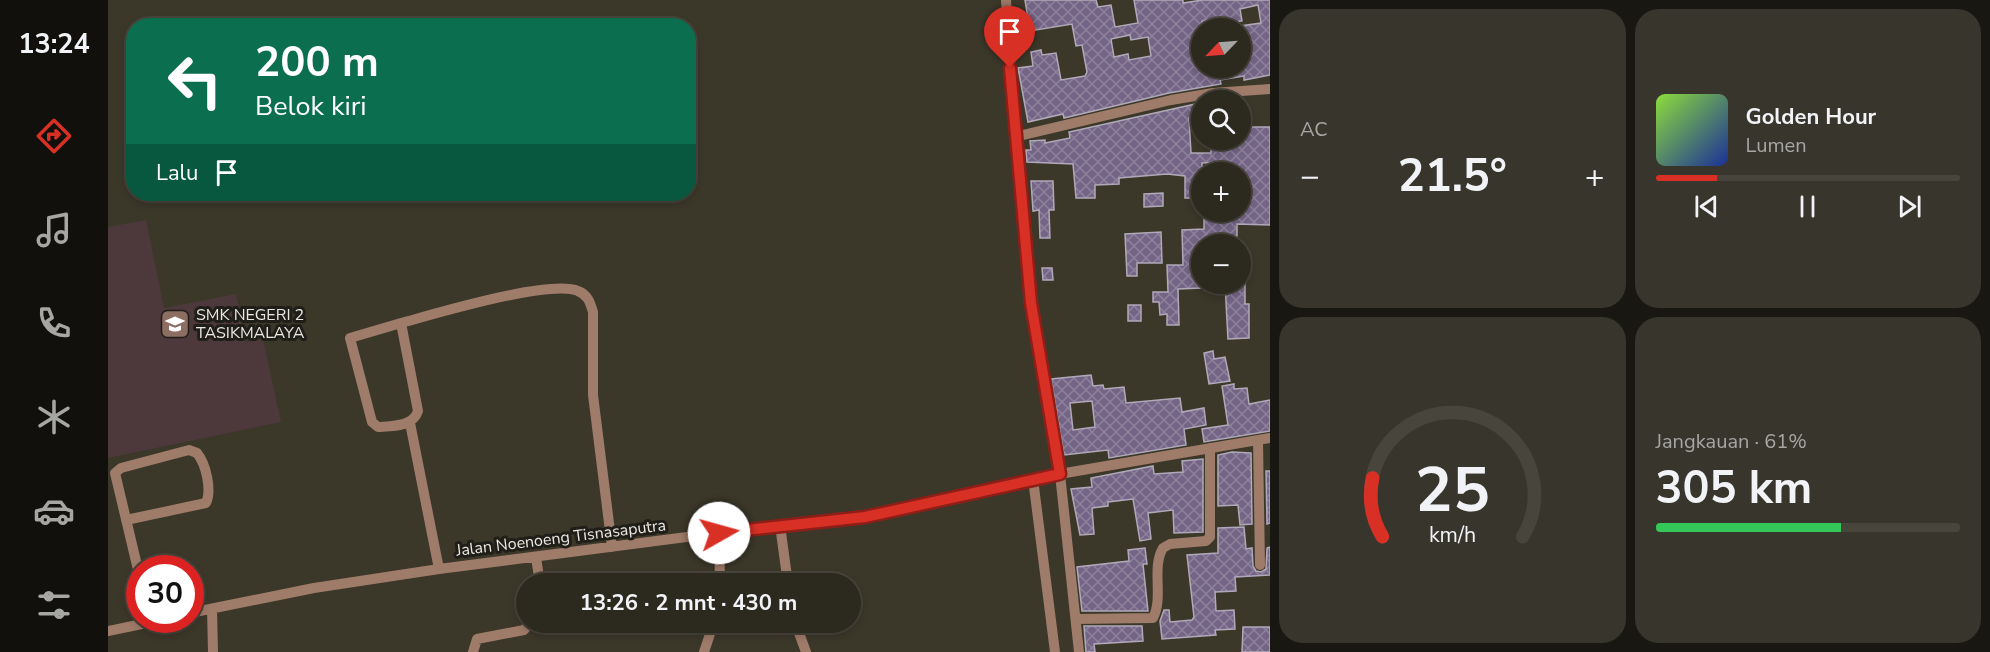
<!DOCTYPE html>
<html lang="id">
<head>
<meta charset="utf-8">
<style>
	body { margin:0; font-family:"Nunito Sans",sans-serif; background:#38352c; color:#f1f3f6; height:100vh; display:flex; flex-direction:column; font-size:22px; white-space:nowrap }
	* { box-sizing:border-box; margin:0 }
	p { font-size:20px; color:#a6a6a4 }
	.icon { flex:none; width:33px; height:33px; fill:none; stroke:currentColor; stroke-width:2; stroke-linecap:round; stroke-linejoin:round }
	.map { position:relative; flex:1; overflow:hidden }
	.drawer { display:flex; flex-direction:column; gap:9px; padding:9px; background:#181711; width:720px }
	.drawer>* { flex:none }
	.banner { position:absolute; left:18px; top:18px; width:570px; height:183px; border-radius:24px; box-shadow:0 3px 9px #0003,0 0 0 2px #48453d; background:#0b6e4f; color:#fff; overflow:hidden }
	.needle { width:39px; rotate:245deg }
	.fabs { position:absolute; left:1083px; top:18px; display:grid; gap:12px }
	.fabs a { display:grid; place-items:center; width:60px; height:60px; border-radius:50%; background:#2c291f; box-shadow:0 3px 9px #0003,0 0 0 2px #48453d; font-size:30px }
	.speed { position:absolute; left:18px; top:555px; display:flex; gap:12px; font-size:30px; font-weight:700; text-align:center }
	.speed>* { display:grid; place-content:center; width:78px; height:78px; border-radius:50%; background:#2c291f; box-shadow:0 3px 9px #0003,0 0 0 2px #48453d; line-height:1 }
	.speed .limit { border:9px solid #d22; background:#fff; color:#111 }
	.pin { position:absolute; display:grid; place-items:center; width:51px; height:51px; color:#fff; margin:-62px -26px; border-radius:50% 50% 50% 0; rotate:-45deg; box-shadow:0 0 6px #0007 }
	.pin .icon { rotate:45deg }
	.me { position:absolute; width:66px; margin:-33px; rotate:83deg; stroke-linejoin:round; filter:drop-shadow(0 0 4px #0008) }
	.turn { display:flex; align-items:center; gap:21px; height:126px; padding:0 30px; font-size:27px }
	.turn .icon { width:78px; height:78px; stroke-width:2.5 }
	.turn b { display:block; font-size:42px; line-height:51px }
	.then { display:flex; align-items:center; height:57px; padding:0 30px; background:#0003; gap:12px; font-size:22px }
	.big { font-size:45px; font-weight:700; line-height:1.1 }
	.drawer .widget { flex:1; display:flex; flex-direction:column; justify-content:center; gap:9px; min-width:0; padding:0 21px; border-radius:24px; background:#38352c }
	.drawer .dial { align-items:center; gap:0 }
	.dial svg { height:156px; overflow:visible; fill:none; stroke:#48453d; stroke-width:7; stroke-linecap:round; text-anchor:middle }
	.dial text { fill:#f1f3f6; stroke:none }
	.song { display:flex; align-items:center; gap:18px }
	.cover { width:72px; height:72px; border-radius:9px; background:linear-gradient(135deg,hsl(90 70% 55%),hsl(230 70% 35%)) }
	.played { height:6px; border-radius:3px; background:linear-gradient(90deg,#d93025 20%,#48453d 20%) }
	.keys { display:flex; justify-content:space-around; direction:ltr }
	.heat { display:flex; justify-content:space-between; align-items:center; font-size:33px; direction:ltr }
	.charge { height:9px; border-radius:4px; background:linear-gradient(90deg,#34c759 61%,#48453d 0) }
	.drawer .tiles { flex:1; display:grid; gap:9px; grid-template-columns:repeat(2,1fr) }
	.trip { position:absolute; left:408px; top:573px; width:345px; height:60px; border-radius:30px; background:#2c291f; box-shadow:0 3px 9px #0003,0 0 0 2px #48453d; font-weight:700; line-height:60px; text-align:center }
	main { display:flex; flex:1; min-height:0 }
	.menu { display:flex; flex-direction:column; width:108px; justify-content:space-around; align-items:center; background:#12100c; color:#a6a6a4 }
	.menu .icon { width:42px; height:42px }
	.menu .on { color:#d93025 }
	.menu b { font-size:27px; color:#f1f3f6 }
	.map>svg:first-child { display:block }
</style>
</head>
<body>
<main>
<nav class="menu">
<b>13:24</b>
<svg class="icon on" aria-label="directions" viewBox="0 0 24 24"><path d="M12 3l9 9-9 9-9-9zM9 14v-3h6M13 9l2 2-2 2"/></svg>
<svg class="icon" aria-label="music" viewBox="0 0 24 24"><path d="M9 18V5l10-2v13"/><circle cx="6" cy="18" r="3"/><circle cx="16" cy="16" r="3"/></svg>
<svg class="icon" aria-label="phone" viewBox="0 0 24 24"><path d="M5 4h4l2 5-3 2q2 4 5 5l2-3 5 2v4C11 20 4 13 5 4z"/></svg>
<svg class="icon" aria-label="climate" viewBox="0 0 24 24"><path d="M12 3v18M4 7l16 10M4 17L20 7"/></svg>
<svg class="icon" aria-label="car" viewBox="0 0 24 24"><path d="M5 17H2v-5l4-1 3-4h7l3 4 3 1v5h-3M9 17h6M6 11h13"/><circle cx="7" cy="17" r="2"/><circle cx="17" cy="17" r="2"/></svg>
<svg class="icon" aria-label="filters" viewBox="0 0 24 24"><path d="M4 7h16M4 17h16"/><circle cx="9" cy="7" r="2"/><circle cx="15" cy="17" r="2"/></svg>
</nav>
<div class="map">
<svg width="1162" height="652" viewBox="0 0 1162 652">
	<defs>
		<pattern id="building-cross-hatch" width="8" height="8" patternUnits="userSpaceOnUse" patternTransform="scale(1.5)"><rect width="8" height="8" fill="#746486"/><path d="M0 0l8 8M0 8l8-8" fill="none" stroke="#8f829c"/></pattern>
	</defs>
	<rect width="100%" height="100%" fill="#3b3729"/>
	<!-- education -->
	<path fill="#4d393b" d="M38 220 56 308 128 294 138 342 155 339 173 422 0 458V227Z"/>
	<!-- building -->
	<path fill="url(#building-cross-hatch)" stroke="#b0a9b9" stroke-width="1.5" fill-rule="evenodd" d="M917 0H988L990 7 1003 5 1007 27 1030 23 1026 0H1075V3L1094 0H1162V75L1136 80V76L1112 80 1113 84 1061 93 956 118 955 114 920 122 910 68 925 66 923 52 933 50 934 55 948 53 953 80 977 76 979 72 974 45 968 46 964 24 922 31ZM1150 5 1153 23 1132 26V68H1094V21L1115 17 1116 24 1134 21 1132 9ZM1022 35 1023 40 1040 37 1043 56 1021 60 1020 54 1006 57 1003 39Z
		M912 28 915 49 909 50 907 29Z
		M1092 103 1094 117 1081 118 1083 153H1103V142H1110V140H1132V127H1162V225L1129 224V236L1114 237V244H1093V288L1070 289 1071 325H1059V314L1052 315 1051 302H1045V292H1060L1059 265H1075L1074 230 1096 229V213L1132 212V172H1114L1113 162 1094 163V198H1077V176L1059 174 1011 178V184L987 185V198H968L965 164 919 162 918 150H923L922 141 937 140V143L962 138 961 132Z
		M923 181H945L946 210H941L942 238H932L931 210 925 211Z
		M1055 193V206L1036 207V194Z
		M1053 232 1054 263H1029V276H1019L1017 234Z
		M934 268H944L945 280H935Z
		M1117 284H1137V304H1141V338L1120 339Z
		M1020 305H1033V321H1020Z
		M1105 351 1106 359 1117 357 1122 381 1101 384 1096 353Z
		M983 375 985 386 995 385 996 389 1016 387 1018 403 1072 398 1074 412 1096 408 1098 425 1076 429 1078 445 1001 458 1000 450 956 455 943 379ZM984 401 987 427 965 430 962 403Z
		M1126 384V389L1139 388 1141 404 1162 400V431L1096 442 1094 429 1120 425 1114 386Z
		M1124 452 1143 453 1144 524 1132 525 1130 505 1110 506V455Z
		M1095 459V532L1066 533 1065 510 1040 513 1043 539 1032 541 1025 499 1000 502V506L984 508 986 534 972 535 963 489 984 487 983 478 1045 466 1046 474 1075 472 1074 461Z
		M1158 471H1162V523L1159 524Z
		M1136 527 1138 549 1144 548 1145 566 1148 571 1153 572 1158 569 1159 548 1162 547V575L1127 577 1128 591 1107 592 1108 611 1126 610 1127 629 1107 630 1108 635 1054 639 1052 621 1056 610H1061L1062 622 1084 620 1086 617 1079 555 1110 553V528Z
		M1037 548 1039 564H1035L1040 611H974L969 567 1021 561 1020 550Z
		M976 626H1034L1035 641 986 644 987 652H978Z
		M1135 627H1162V652H1134Z"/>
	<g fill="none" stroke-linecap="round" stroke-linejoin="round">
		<!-- street -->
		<path stroke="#9f7b69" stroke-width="10" d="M898 0 907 137 923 303 952 474 971 652
			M907 137 1063 100 1105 93 1162 89
			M293 323 242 338 264 422 270 427C284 426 305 427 310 411L293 323C327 314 442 279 470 291 480 295 482 302 485 312V395L504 547
			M302 423 331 569
			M1150 441 1152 565
			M925 479 947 652
			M18 520 98 503C104 490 98 464 89 453L81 450 13 468 7 473 32 578
			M672 525 680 584
			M611 533 612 584
			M428 557 432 584
			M104 609 105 652
			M82 613 206 588 331 569 672 525 757 517 934 477 1162 438
			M968 619 1045 618C1056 597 1043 568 1055 548L1062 544 1098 541 1102 537V448
			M687 622 698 652
			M0 631 53 620
			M365 652 369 639 416 630 422 622
			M596 652 606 622"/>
	</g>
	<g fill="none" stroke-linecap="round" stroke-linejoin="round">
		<!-- route casing -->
		<g stroke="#8d1f18" stroke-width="15">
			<path id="route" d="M611 533 757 517 952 474 923 303 902 68"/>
		</g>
		<!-- route -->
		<use href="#route" stroke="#d93025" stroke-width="10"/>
	</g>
	<!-- icons -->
	<defs>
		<g id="school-square" transform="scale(1.5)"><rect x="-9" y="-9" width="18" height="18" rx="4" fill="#8d6e63" stroke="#201e18"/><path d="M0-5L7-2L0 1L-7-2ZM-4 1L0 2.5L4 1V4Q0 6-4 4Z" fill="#fff"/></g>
	</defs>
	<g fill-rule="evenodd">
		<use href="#school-square" x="67" y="324"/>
	</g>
	<g text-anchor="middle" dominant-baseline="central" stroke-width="6" stroke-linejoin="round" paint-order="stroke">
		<!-- poi labels -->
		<g font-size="16" fill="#ebe8e0" stroke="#201e18" text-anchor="start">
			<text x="88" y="315">SMK NEGERI 2<tspan x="88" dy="18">TASIKMALAYA</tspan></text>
		</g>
		<!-- street labels -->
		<g font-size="16" fill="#ebe8e0" stroke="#201e18">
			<text transform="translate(453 538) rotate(-7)">Jalan Noenoeng Tisnasaputra</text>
		</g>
	</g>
</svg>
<div class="fabs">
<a><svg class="needle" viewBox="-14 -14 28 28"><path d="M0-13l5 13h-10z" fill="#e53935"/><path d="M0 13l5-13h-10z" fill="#a6a6a4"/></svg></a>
<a><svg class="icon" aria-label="search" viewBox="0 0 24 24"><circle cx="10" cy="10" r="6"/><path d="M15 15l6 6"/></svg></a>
<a>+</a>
<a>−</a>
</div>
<div class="speed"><div class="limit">30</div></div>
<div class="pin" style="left:902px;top:68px;background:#d93025"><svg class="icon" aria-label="arrive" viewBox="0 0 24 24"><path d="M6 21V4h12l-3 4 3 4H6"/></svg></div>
<svg class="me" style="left:611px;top:533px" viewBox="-20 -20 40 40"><circle r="19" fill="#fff"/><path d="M0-13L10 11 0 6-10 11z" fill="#d93025"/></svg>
<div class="trip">13:26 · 2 mnt · 430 m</div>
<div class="banner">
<div class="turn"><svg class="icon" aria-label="left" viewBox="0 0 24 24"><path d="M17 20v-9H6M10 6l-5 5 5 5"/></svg><div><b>200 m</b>Belok kiri</div></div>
<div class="then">Lalu<svg class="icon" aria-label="arrive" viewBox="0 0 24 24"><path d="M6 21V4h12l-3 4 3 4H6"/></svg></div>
</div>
</div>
<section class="drawer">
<div class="tiles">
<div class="widget"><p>AC</p>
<div class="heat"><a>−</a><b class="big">21.5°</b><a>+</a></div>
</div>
<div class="widget">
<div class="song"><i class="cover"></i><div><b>Golden Hour</b><p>Lumen</p></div></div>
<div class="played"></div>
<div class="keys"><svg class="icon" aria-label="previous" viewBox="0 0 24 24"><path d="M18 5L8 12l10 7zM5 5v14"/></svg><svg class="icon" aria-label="pause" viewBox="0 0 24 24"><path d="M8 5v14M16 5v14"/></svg><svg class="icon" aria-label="next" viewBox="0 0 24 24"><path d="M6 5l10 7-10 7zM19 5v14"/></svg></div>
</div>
<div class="widget dial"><svg viewBox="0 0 100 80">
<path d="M14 69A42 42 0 1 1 86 69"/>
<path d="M14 69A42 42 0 0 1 9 39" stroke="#d93025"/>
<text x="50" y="56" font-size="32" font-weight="700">25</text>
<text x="50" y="72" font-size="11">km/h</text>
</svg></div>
<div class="widget"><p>Jangkauan · 61%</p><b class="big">305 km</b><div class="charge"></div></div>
</div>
</section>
</main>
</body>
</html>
